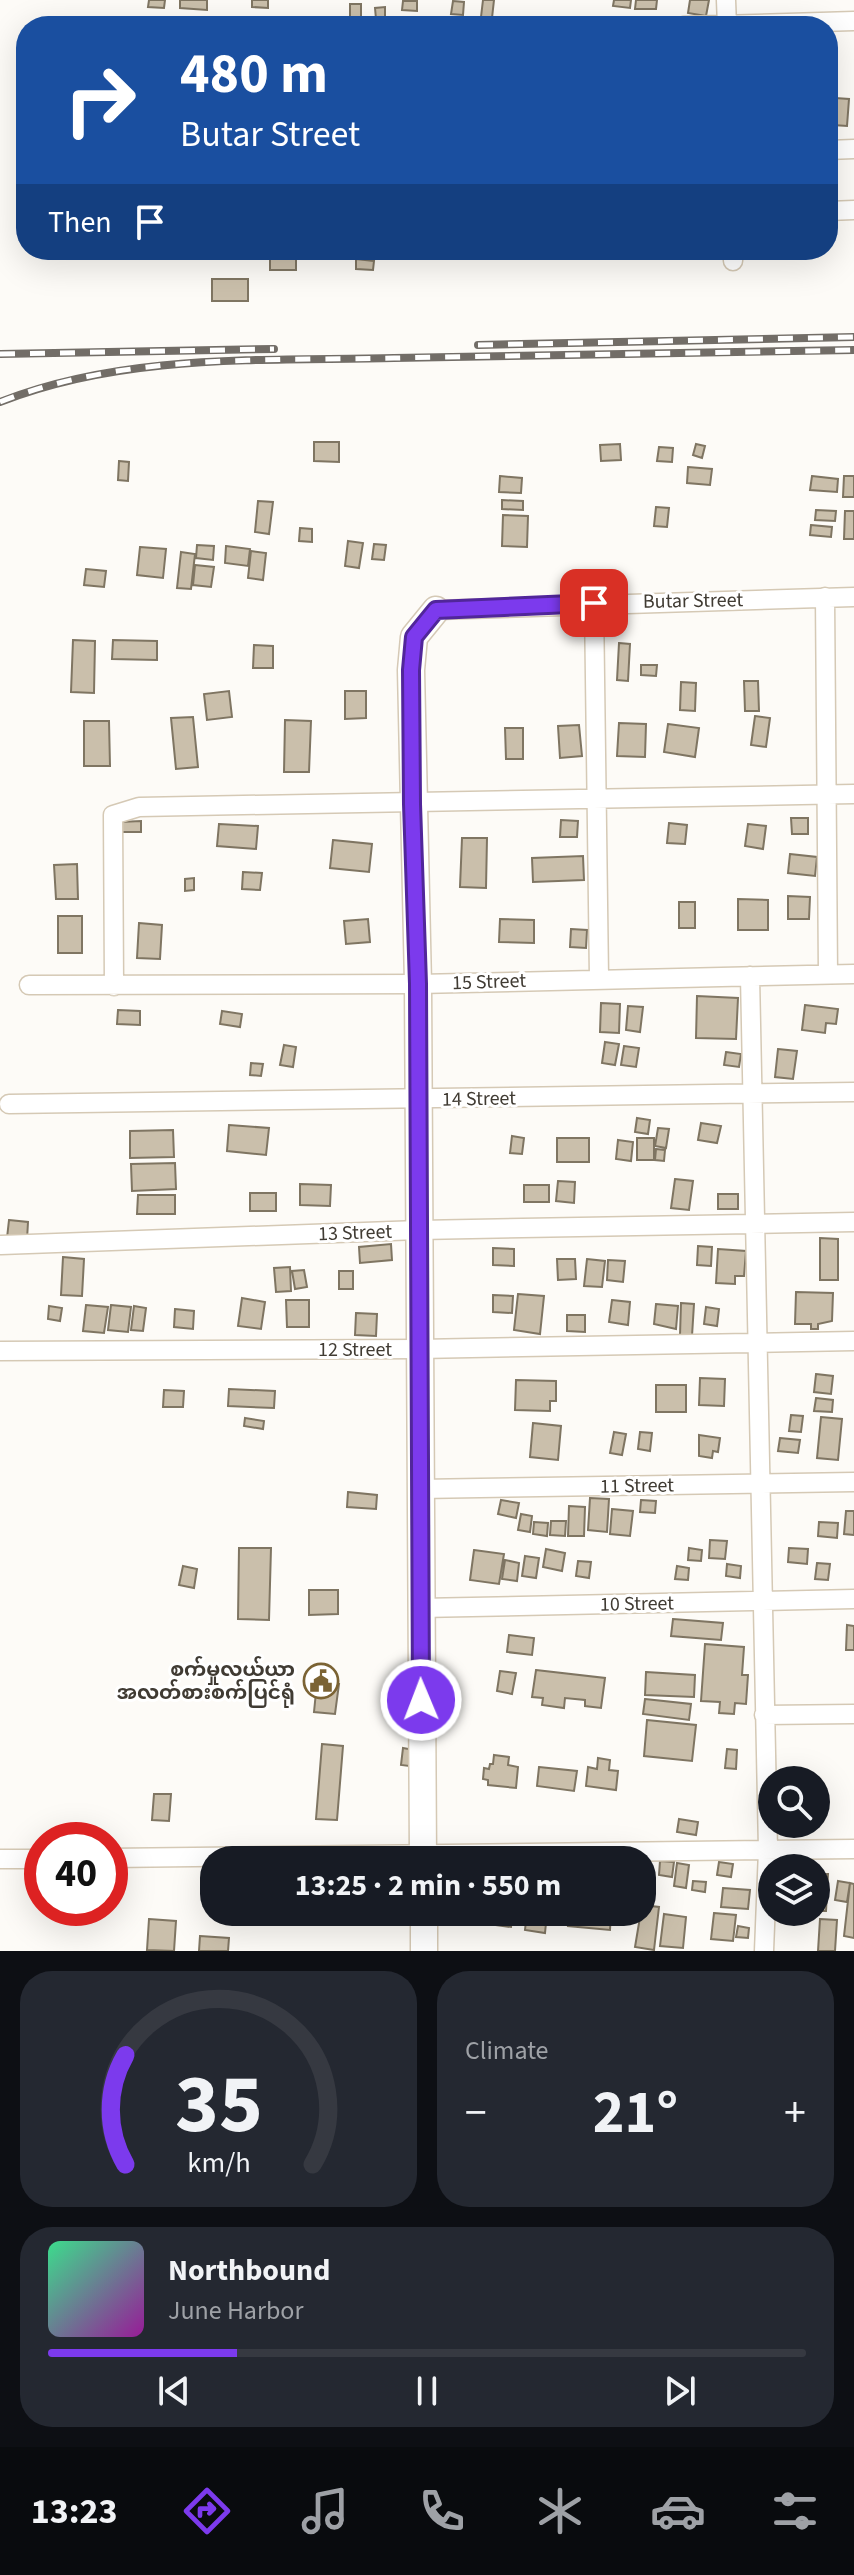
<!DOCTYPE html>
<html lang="en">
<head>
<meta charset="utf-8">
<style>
	body { margin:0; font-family:"Source Sans 3","Noto Sans Myanmar",sans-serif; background:#242831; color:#f1f3f6; height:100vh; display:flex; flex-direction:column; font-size:30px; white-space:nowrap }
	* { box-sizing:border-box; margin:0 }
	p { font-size:26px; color:#9ea1a6 }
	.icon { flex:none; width:44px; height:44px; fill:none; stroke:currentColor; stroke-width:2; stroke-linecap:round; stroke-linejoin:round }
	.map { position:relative; height:1951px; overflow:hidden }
	.drawer { display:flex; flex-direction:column; gap:20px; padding:20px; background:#0d0f14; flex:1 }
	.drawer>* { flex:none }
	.hud { position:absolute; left:16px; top:16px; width:822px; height:244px; border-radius:32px; box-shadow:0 8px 32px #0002; background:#1a4fa0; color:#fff; overflow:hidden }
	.buttons { position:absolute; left:758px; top:1766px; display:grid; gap:16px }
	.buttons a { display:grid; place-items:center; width:72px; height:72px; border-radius:50%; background:#171b24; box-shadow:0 8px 32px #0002; font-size:40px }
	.speed { position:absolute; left:24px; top:1822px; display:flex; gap:16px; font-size:40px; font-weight:700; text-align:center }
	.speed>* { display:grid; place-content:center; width:104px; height:104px; border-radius:50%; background:#171b24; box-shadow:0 8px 32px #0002; line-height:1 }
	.speed .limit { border:12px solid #d22; background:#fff; color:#111 }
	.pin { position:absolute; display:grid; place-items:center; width:68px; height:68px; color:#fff; margin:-34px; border-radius:16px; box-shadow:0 4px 12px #0006 }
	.me { position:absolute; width:88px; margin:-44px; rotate:359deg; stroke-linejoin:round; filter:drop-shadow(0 0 6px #0008) }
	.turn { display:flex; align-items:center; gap:28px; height:168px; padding:0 32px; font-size:36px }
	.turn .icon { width:104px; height:104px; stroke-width:2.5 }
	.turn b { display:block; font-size:56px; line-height:68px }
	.then { display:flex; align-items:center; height:76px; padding:0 32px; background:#0003; gap:16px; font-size:30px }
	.big { font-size:60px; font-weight:700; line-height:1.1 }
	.drawer .card { flex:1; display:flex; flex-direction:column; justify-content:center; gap:12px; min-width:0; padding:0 28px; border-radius:32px; background:#242831 }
	.drawer .dial { align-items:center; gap:0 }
	.dial svg { height:208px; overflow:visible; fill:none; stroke:#363941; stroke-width:7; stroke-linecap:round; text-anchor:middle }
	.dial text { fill:#f1f3f6; stroke:none }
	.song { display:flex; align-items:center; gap:24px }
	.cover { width:96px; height:96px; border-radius:12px; background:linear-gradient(135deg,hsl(150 70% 55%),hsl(300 70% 35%)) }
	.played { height:8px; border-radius:4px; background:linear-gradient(90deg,#7c3aed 25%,#363941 25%) }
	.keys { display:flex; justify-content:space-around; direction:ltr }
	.heat { display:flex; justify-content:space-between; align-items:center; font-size:44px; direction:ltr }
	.drawer .tiles { flex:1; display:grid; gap:20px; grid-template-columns:1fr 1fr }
	.card:last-child { grid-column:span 2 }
	.trip { position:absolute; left:200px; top:1846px; width:456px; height:80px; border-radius:32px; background:#171b24; box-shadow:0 8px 32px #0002; font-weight:700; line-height:80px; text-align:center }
	.dock { display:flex; height:128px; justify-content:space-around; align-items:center; background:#090b0e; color:#9ea1a6 }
	.dock .icon { width:56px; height:56px }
	.dock .active { color:#7c3aed }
	.dock b { font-size:36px; color:#f1f3f6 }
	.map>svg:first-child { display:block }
</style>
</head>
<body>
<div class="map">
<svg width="854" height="1951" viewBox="0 0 854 1951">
	<rect width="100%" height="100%" fill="#fdfbf7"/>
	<!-- building -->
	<path fill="#cabfab" stroke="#7f7562" stroke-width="2" d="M149 0H165L164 8 148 7Z
		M180 0H207V10L180 8Z
		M252 0H268V8L252 7Z
		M483 0H494L492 18 481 17Z
		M614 0H631L630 8 613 6Z
		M636 0H657L656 9H635Z
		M690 0H709L706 16 688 13Z
		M403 1H417V11L402 10Z
		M453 1 464 2 463 15 451 14Z
		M350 4H361V18H350Z
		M385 7V19H376L375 8Z
		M835 98 849 99 847 126 833 125Z
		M450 250H474V255H450Z
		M487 250H508V257L487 258Z
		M270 258H296V270H270Z
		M356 259 374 261 373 270 356 269Z
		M212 279H248V301H212Z
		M314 442H339V462L314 461Z
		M620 444 621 460 601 461 600 445Z
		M696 444 705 446 702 458 693 455Z
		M659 447 673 448 672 462 657 461Z
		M119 461 129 462 128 481 118 480Z
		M688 467 712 469 710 485 687 483Z
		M500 476 522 478 521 493 499 492Z
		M812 476 838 479 837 492 810 490Z
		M844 476H854V497H843Z
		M502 500 523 501V510L502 509Z
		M258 501 273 502 269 534 255 532Z
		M656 507 669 508 667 527 654 526Z
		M816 510 836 511 835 521 815 520Z
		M845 511H854V539H844Z
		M503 515 528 516 527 547 502 546Z
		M811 525 832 527 831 537 810 535Z
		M300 528 312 529V542L299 541Z
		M348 541 363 543 359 568 345 566Z
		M374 544 386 545 384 560 372 559Z
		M197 545 214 546 213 560 196 558Z
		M226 546 250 549 248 566 225 563Z
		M140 547 166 549 163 578 137 575Z
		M251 551 266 553 263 580 248 578Z
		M181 552 195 554 191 589 177 588Z
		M195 565 214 567 211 587 193 585Z
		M86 569 106 571 104 587 84 585Z
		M73 640 95 641 94 693 71 692Z
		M113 640 157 641V660L112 659Z
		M619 643 630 644 628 681 617 680Z
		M254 645 273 646V668H253Z
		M641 665H657L656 676 641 675Z
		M744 681H758L759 711H745Z
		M681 682 696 683 695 711 680 710Z
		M229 691 232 717 207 720 204 694Z
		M345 691H366V718L345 719Z
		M755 716 770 718 766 747 751 745Z
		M193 717 198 767 176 769 171 718Z
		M285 720 311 721 309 772H284Z
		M84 721H109L110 766H84Z
		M619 723 646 724 645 757 617 756Z
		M668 724 699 728 695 757 664 752Z
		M579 725 582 756 560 758 558 726Z
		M505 728H523V759H506Z
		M791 818H808V834H792Z
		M561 820 578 821 577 837H560Z
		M141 821V832H120V822Z
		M669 823 687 825 685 844 667 843Z
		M219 824 258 826 256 849 217 846Z
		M748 824 766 826 763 849 745 846Z
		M462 838H487L486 888 460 887Z
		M333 840 372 844 369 872 330 868Z
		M790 854 817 857 815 876 788 873Z
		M583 856 584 880 533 882 532 858Z
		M77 864 78 899H56L54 865Z
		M243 872 262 873 260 890 242 889Z
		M194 878V890L185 891V879Z
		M788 896 810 897 809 919H788Z
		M738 899 768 900V930H738Z
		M679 902H695V928H679Z
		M58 916H82V953H58Z
		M368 919 370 942 346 944 344 921Z
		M500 919 534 920V943L499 942Z
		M139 923 162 925 160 959 137 958Z
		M571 929 587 930 586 948 570 947Z
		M697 996 738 998 736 1039 696 1038Z
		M601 1003 620 1004 619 1033 600 1032Z
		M805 1005 838 1009 836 1024 826 1023 825 1033 802 1030Z
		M628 1006 643 1007 640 1032 626 1030Z
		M118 1010 140 1011V1025L117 1024Z
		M222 1011 242 1014 240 1027 220 1024Z
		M605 1042 619 1044 615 1065 602 1063Z
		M284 1045 296 1047 293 1067 280 1065Z
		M624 1046 639 1048 636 1067 621 1065Z
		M778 1049 797 1051 793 1079 775 1077Z
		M726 1052 741 1054 739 1067 724 1065Z
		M251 1063 263 1064 261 1076 250 1075Z
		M637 1118 650 1120 648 1134 635 1132Z
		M701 1123 721 1126 717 1143 698 1140Z
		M229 1125 269 1128 266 1155 227 1151Z
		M658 1128 669 1129 666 1148 655 1146Z
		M173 1130 174 1157 130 1158V1131Z
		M512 1136 524 1138 522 1154 510 1153Z
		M557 1138H589V1162H557Z
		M637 1138H654V1160H637Z
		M618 1140 633 1142 631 1161 616 1159Z
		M656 1149 665 1150 664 1161 655 1160Z
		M175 1163 176 1189 132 1191 131 1164Z
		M675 1179 693 1181 689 1210 671 1208Z
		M558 1181 575 1182 574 1203 556 1201Z
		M300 1184 331 1185 330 1206 300 1205Z
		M524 1185H549V1202H524Z
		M250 1193H276V1211H250Z
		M718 1194H738V1209H718Z
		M138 1195H175V1214H137Z
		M9 1220 28 1222 27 1240 7 1238Z
		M820 1238 838 1239V1280H820Z
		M391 1244 392 1260 360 1263 359 1247Z
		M698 1246 712 1247 711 1266 697 1265Z
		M493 1248 514 1249V1266L493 1265Z
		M718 1249 746 1251 744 1276H735V1284L716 1283Z
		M63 1257 84 1259 82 1296 61 1295Z
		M557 1259H575L576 1279 558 1280Z
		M587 1259 605 1261 602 1287 584 1286Z
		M608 1260 625 1261 623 1282 607 1280Z
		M290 1267 291 1291 276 1292 274 1268Z
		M304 1270 307 1287 295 1289 292 1271Z
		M339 1271H353V1289H339Z
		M796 1292 833 1293 832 1321 818 1324V1329H811V1324H795Z
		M518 1294 544 1296 540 1334 514 1330Z
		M493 1295 513 1296 512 1313 493 1312Z
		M242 1298 265 1302 261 1329 238 1326Z
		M286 1300H309V1327H287Z
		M612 1300 630 1302 628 1325 609 1322Z
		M681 1303 694 1304 692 1336 680 1335Z
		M656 1304 678 1306 676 1329 654 1324Z
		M86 1305 108 1307 104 1333 83 1331Z
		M111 1305 131 1307 128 1332 108 1330Z
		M49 1306 62 1308 60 1321 48 1319Z
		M134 1306 146 1308 143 1331 131 1330Z
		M706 1307 719 1309 717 1326 704 1324Z
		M175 1309 194 1311 193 1329 174 1327Z
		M356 1313 377 1314 376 1336 355 1335Z
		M567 1315H585V1332L567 1331Z
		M816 1374 833 1376 831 1394 814 1392Z
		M700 1378 725 1379 724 1406 699 1405Z
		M516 1380 556 1381V1401H550V1411L515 1410Z
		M656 1385H686V1412H656Z
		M229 1389 275 1391 274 1408 228 1406Z
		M164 1390 184 1391 183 1407H163Z
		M816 1398 833 1400 832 1412 814 1411Z
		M791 1415 803 1416 801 1432 789 1431Z
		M821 1417 842 1419 838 1460 817 1458Z
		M245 1418 264 1421 263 1429 244 1426Z
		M533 1423 561 1426 558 1460 530 1457Z
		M614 1432 626 1434 622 1455 610 1453Z
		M640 1432 652 1433 650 1451 638 1449Z
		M699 1435 720 1438 718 1452 713 1451 712 1458 699 1456Z
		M780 1438 800 1440 798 1453 778 1451Z
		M348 1492 377 1495 376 1509 347 1507Z
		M590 1498 609 1499 607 1532 588 1530Z
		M501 1500 519 1503 516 1518 498 1514Z
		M641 1500 656 1501 655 1513 640 1512Z
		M569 1506 585 1507 584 1536H568Z
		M612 1509 633 1511 630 1536 610 1534Z
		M846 1511H854V1535L844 1534Z
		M521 1514 532 1516 530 1532 518 1530Z
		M551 1521H566L565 1536 550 1535Z
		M534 1522 548 1523 547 1536 533 1534Z
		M819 1522 838 1523 837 1538 818 1536Z
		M710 1540 727 1541 725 1559 709 1558Z
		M239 1548H271L269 1620 238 1619Z
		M689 1548 702 1550 701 1561 688 1560Z
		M789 1548 808 1549 807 1564 788 1562Z
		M546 1549 565 1553 562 1571 543 1567Z
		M474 1550 504 1554 499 1584 470 1580Z
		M525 1556 539 1558 536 1578 522 1576Z
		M505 1560 519 1563 517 1581 502 1579Z
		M578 1561 591 1562 589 1578 576 1576Z
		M817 1563 830 1564 828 1580 815 1579Z
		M727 1564 741 1566 740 1578 726 1576Z
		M183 1566 197 1569 194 1588 179 1585Z
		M677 1566 689 1568 688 1580 675 1579Z
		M309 1590H338V1614L309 1615Z
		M673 1619 723 1623 721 1640 671 1636Z
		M847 1625 854 1626V1650H846Z
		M509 1635 534 1638 532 1655 507 1652Z
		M705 1644 744 1647 742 1675H748L746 1704 735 1703 734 1714 719 1713 720 1702 701 1701Z
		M536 1670 605 1678 601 1708 585 1706V1700L565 1698 564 1708 542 1705 543 1698 532 1697Z
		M500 1671 516 1673 512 1694 497 1691Z
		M646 1672 695 1675 694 1697 645 1695Z
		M317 1682 339 1684 335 1714 314 1712Z
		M645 1699 691 1704 689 1720 643 1714Z
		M647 1720 696 1725 692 1761 644 1756Z
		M322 1744 343 1746 337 1820 316 1819Z
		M403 1748 420 1751 417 1767 401 1765Z
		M727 1749 737 1750 736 1769 725 1768Z
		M494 1755 509 1757 508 1765 518 1767 516 1788 488 1785V1780L483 1779 484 1768 489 1769 490 1764H493Z
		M598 1758 610 1760 609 1770 618 1771 616 1790 586 1786 588 1767 597 1769Z
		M539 1767 577 1771 574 1791 537 1786Z
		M154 1794H171L169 1821 152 1820Z
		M679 1819 698 1822 696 1835 677 1832Z
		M660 1861 674 1862 672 1877 659 1875Z
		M719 1862 733 1864 731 1877 717 1875Z
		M677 1863 689 1865 686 1888 674 1886Z
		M816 1874H828L826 1911H816Z
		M693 1881 706 1882 705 1892 692 1890Z
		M838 1881 850 1883 847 1902 835 1900Z
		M850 1883 854 1884V1938L844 1936Z
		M723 1888 750 1890 748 1909 721 1907Z
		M642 1905 659 1907 654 1950 635 1947Z
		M306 1912H326L324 1924 304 1921Z
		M482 1912H513L511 1927 480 1923Z
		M527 1912 547 1913 545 1933 525 1930Z
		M570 1912H611L610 1930 568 1926Z
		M714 1913 736 1915 733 1941 711 1939Z
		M664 1914 686 1917 683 1948 660 1946Z
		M149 1919 176 1921 174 1951 147 1950Z
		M820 1919 837 1920 835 1951H818Z
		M738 1926 749 1928 748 1938 736 1937Z
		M200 1936 229 1938 228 1951H199Z"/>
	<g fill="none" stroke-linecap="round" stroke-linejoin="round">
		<!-- street casing -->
		<g stroke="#d5c9b5" stroke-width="21">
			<path id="street" d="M726 0 727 26
				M683 26 854 21
				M828 150 854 149
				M828 211 854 210
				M733 250V261
				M825 597 828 974
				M594 603 599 978
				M436 610 854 597
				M750 976 768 1850 764 1951
				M29 985 418 984 854 974
				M114 986 113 815 139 807 854 794
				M9 1104 854 1092
				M1 1245 419 1230 854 1222
				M0 1351 419 1349 854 1341
				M420 1489 854 1482
				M420 1608 854 1599
				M764 1715 854 1714
				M110 1858 854 1849
				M0 1859H42"/>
		</g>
		<!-- secondary casing -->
		<g stroke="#d5c9b5" stroke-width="29">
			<path id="secondary" d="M423 1860 418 984 411 670 414 637 436 610
				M424 1912V1951"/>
		</g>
		<!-- street -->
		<use href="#street" stroke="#fff" stroke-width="18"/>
		<!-- secondary -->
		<use href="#secondary" stroke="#fff" stroke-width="26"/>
		<!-- rail casing -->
		<g stroke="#726d67" stroke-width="8">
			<path id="rail" d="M478 345 854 337
				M0 354 274 349
				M0 402C124 353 263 361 394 358 547 355 701 353 854 350"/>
		</g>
		<!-- rail -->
		<use href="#rail" stroke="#fff" stroke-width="5" stroke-dasharray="15" stroke-linecap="butt"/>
	</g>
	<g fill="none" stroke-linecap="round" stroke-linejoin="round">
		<!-- route casing -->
		<g stroke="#51269a" stroke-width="20">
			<path id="route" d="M421 1700 418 984 412 804 411 670 414 637 436 610 594 603"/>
		</g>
		<!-- route -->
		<use href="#route" stroke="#7c3aed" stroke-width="14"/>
	</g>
	<!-- icons -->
	<defs>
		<g id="civic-ring" transform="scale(1.8)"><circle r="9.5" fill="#fff" stroke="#7b6334" stroke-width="1.5"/><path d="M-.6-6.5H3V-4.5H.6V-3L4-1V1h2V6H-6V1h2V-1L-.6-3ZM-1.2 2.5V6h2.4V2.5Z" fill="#7b6334"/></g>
	</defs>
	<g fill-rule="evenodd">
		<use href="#civic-ring" x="321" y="1681"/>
	</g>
	<g text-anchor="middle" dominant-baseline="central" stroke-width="6" stroke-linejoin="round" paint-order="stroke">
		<!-- street labels -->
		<g font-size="20" fill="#403b33" stroke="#fff">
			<text transform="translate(693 601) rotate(-1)">Butar Street</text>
			<text transform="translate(489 982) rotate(-2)">15 Street</text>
			<text transform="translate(479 1099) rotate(-1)">14 Street</text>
			<text transform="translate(355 1233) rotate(-2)">13 Street</text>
			<text x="355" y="1350">12 Street</text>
			<text transform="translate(637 1486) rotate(-1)">11 Street</text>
			<text transform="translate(637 1604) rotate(-1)">10 Street</text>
		</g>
		<!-- poi labels -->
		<g font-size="20" font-weight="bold" fill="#403b33" stroke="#fff" text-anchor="end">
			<text x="295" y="1670">စက်မှုလယ်ယာ<tspan x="295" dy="23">အလတ်စားစက်ပြင်ရုံ</tspan></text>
		</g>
	</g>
</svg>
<div class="buttons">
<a><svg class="icon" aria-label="search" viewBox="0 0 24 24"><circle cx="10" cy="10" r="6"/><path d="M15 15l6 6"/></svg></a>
<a><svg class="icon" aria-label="layers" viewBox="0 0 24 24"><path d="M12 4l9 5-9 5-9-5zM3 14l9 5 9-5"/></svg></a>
</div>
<div class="speed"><div class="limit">40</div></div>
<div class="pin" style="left:594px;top:603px;background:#d93025"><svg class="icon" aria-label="arrive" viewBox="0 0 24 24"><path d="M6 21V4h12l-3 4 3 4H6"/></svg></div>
<svg class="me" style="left:421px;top:1700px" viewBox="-20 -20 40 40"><circle r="17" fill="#7c3aed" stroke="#fff" stroke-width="3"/><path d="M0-11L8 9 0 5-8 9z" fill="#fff"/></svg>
<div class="trip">13:25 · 2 min · 550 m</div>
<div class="hud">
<div class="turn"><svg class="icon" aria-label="right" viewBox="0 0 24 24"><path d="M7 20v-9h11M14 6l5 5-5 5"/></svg><div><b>480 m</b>Butar Street</div></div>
<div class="then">Then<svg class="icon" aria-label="arrive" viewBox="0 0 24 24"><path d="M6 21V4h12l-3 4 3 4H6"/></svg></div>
</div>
</div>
<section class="drawer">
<div class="tiles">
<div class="card dial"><svg viewBox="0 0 100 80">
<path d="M14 69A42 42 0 1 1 86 69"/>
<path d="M14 69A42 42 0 0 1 14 27" stroke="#7c3aed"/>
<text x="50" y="56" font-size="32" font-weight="700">35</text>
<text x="50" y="72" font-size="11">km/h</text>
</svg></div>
<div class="card"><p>Climate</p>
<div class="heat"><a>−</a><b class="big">21°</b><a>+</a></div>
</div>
<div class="card">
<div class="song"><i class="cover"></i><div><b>Northbound</b><p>June Harbor</p></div></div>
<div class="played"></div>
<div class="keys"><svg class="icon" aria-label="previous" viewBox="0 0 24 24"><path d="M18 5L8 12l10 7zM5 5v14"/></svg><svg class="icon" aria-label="pause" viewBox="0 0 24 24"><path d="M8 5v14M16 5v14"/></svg><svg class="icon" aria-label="next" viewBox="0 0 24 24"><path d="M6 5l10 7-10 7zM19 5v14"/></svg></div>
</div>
</div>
</section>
<nav class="dock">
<b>13:23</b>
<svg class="icon active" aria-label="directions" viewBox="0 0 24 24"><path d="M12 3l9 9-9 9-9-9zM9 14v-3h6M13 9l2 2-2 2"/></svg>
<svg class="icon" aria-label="music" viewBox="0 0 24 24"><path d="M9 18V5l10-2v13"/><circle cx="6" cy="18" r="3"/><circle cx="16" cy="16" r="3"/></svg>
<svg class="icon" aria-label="phone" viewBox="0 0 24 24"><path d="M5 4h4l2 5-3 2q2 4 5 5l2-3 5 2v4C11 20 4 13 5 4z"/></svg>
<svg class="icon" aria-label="climate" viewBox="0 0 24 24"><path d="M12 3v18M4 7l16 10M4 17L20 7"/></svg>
<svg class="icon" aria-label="car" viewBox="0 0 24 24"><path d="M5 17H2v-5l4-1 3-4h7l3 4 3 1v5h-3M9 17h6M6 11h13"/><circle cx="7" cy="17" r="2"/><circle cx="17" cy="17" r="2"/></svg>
<svg class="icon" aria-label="filters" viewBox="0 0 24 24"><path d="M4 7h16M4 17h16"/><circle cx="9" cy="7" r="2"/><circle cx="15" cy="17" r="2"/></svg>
</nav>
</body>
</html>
